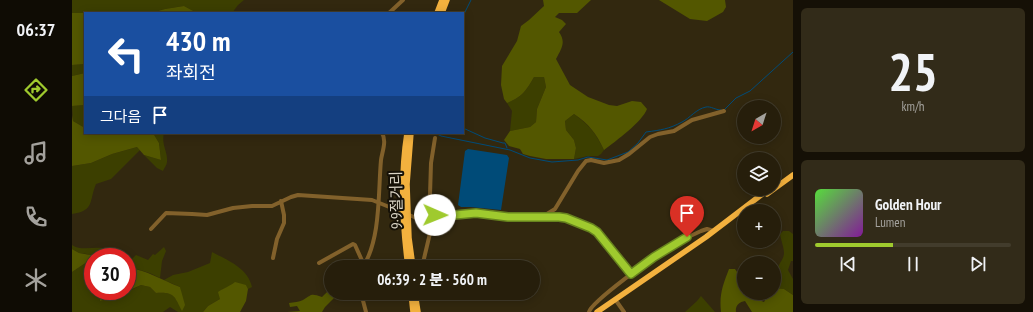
<!DOCTYPE html>
<html lang="ko">
<head>
<meta charset="utf-8">
<style>
	body { margin:0; font-family:"PT Sans Narrow","Noto Sans KR",sans-serif; background:#322b19; color:#f1f3f6; height:100vh; display:flex; flex-direction:column; font-size:15px; white-space:nowrap }
	* { box-sizing:border-box; margin:0 }
	p { font-size:13px; color:#a4a29d }
	.icon { flex:none; width:22px; height:22px; fill:none; stroke:currentColor; stroke-width:2; stroke-linecap:round; stroke-linejoin:round }
	.map { position:relative; flex:1; overflow:hidden }
	.side { display:flex; flex-direction:column; gap:8px; padding:8px; background:#151006; width:240px }
	.side>* { flex:none }
	.hud { position:absolute; left:12px; top:12px; width:380px; height:122px; border-radius:0px; box-shadow:0 2px 10px #0003,0 0 0 1px #423c2c; background:#1a4fa0; color:#fff; overflow:hidden }
	.needle { width:26px; rotate:219deg }
	.tools { position:absolute; left:665px; top:100px; display:grid; gap:8px }
	.tools a { display:grid; place-items:center; width:44px; height:44px; border-radius:50%; background:#261e0b; box-shadow:0 2px 10px #0003,0 0 0 1px #423c2c; font-size:20px }
	.speed { position:absolute; left:12px; top:248px; display:flex; gap:8px; font-size:20px; font-weight:700; text-align:center }
	.speed>* { display:grid; place-content:center; width:52px; height:52px; border-radius:50%; background:#261e0b; box-shadow:0 2px 10px #0003,0 0 0 1px #423c2c; line-height:1 }
	.speed .limit { border:6px solid #d22; background:#fff; color:#111 }
	.pin { position:absolute; display:grid; place-items:center; width:34px; height:34px; color:#fff; margin:-41px -17px; border-radius:50% 50% 50% 0; rotate:-45deg; box-shadow:0 0 4px #0007 }
	.pin .icon { rotate:45deg }
	.me { position:absolute; width:44px; margin:-22px; rotate:91deg; stroke-linejoin:round; filter:drop-shadow(0 0 3px #0008) }
	.turn { display:flex; align-items:center; gap:14px; height:84px; padding:0 16px; font-size:18px }
	.turn .icon { width:52px; height:52px; stroke-width:2.5 }
	.turn b { display:block; font-size:28px; line-height:34px }
	.then { display:flex; align-items:center; height:38px; padding:0 16px; background:#0003; gap:8px; font-size:15px }
	.side .tile { flex:1; display:flex; flex-direction:column; justify-content:center; gap:6px; min-width:0; padding:0 14px; border-radius:6px; background:#322b19 }
	.side .dial { align-items:center; gap:0 }
	.dial b { font-size:52px; line-height:1 }
	.song { display:flex; align-items:center; gap:12px }
	.cover { width:48px; height:48px; border-radius:6px; background:linear-gradient(135deg,hsl(110 70% 55%),hsl(290 70% 35%)) }
	.played { height:4px; border-radius:2px; background:linear-gradient(90deg,#9fca2e 40%,#423c2c 40%) }
	.keys { display:flex; justify-content:space-around; direction:ltr }
	.trip { position:absolute; left:252px; top:260px; width:216px; height:40px; border-radius:20px; background:#261e0b; box-shadow:0 2px 10px #0003,0 0 0 1px #423c2c; font-weight:800; line-height:40px; text-align:center }
	main { display:flex; flex:1; min-height:0 }
	.menu { display:flex; flex-direction:column; width:72px; justify-content:space-around; align-items:center; background:#0f0c04; color:#a4a29d }
	.menu .icon { width:28px; height:28px }
	.menu .selected { color:#9fca2e }
	.menu b { font-size:18px; color:#f1f3f6 }
	.map>svg:first-child { display:block }
</style>
</head>
<body>
<main>
<nav class="menu">
<b>06:37</b>
<svg class="icon selected" aria-label="directions" viewBox="0 0 24 24"><path d="M12 3l9 9-9 9-9-9zM9 14v-3h6M13 9l2 2-2 2"/></svg>
<svg class="icon" aria-label="music" viewBox="0 0 24 24"><path d="M9 18V5l10-2v13"/><circle cx="6" cy="18" r="3"/><circle cx="16" cy="16" r="3"/></svg>
<svg class="icon" aria-label="phone" viewBox="0 0 24 24"><path d="M5 4h4l2 5-3 2q2 4 5 5l2-3 5 2v4C11 20 4 13 5 4z"/></svg>
<svg class="icon" aria-label="climate" viewBox="0 0 24 24"><path d="M12 3v18M4 7l16 10M4 17L20 7"/></svg>
</nav>
<div class="map">
<svg width="721" height="312" viewBox="0 0 721 312">
	<rect width="100%" height="100%" fill="#32280f"/>
	<!-- green -->
	<path fill="#3c3f00" d="M0 0H172L166 5 160 13H125L112 6 93 9 79 13H0Z
		M13 64V73L0 76V65Z
		M462 77H472L474 87 465 109 464 122 458 127 438 131 440 111 435 103C450 97 454 91 462 77Z
		M13 105V128L1 121 0 106Z
		M502 114C518 126 523 132 532 150L529 154 526 156H516L502 159 504 148 502 140 494 130 493 121Z
		M81 133H92C89 145 96 151 95 162 95 165 92 168 91 171L85 168 72 155 89 160 87 143Z
		M65 147 68 150 39 179 24 184C17 200 23 211 0 214V166L19 163 40 154Z
		M711 231H717L721 234V261H719L716 270 721 279V295L712 289 702 288C702 281 704 272 707 265 709 261 712 258 712 253 712 247 709 241 708 234Z
		M0 245C11 252 24 245 35 249 40 251 45 255 50 257H23L15 254 7 253 0 249Z
		M92 247 94 251 90 261 88 278C77 272 67 269 55 268V259L59 260 64 255 76 260 81 254 83 255Z
		M140 252C155 260 176 268 180 287L176 289 174 285 150 289 148 299 136 306 131 312H106L98 307 91 312H0V272L21 258V291H27L28 301 57 291 69 285 78 287 84 293C103 292 102 295 110 310L108 287 92 280 101 275 116 272 138 263Z
		M629 296 643 312H613L625 301Z"/>
	<!-- forest -->
	<path fill="#535700" d="M471 0H519L505 13H487L483 17 490 20 494 24 487 32C494 42 490 48 484 59L498 85 516 97 537 105 545 106 560 101 569 102 575 109C570 122 544 141 532 150 524 133 517 124 502 114L493 121 494 130 502 140 504 148 502 159H474L458 156 451 154 448 149 437 146 432 140 438 131 458 127 464 122 465 109 474 87 472 77H462C454 91 450 97 435 103L432 99 429 85 430 66 445 41 449 26 457 20 472 6Z
		M587 0H653L654 7 651 12 635 21 618 19Z
		M112 6 125 13H79L93 9Z
		M0 13H19H13V64L0 65Z
		M13 73V105L0 106V76Z
		M0 115 1 121 13 128V133H81L87 143 89 160 72 155 65 147 40 154 19 163 0 166Z
		M0 249 7 253 24 256 21 257V258L0 272Z
		M55 268C76 270 89 280 108 287L113 305 110 311C102 296 103 292 84 293L78 287 69 285 42 297 28 301 27 291H55Z
		M657 269H663L672 282V293H680L684 299 692 302 697 293H702V288L712 289 721 295V312H680L673 301C667 302 663 306 664 312H649C647 294 651 285 657 269Z
		M163 282 174 285 176 289 174 301 168 312H131L136 306 148 299 146 292C151 288 157 287 163 282Z
		M255 292 261 293 262 298 253 307 250 312H215L228 311 225 306 218 307 217 303C222 302 227 302 231 300 240 295 238 293 250 297Z"/>
	<!-- water -->
	<path fill="#004b78" d="M396 149 435 155 437 158 429 210 398 207H389L386 205 393 151Z"/>
	<g fill="none" stroke-linecap="round" stroke-linejoin="round">
		<!-- stream -->
		<path stroke="#004b78" stroke-width="1" d="M391 16 399 0
			M652 110 664 98 678 91 721 52
			M391 128 413 138 431 143H433L435 148
			M363 133 369 136 438 150 458 158 480 162 506 160 516 157 535 160 556 152 566 143 574 132C589 130 597 129 610 122 618 118 624 109 634 107 639 106 643 110 649 110"/>
		<!-- minor -->
		<path stroke="#82612b" stroke-width="4" d="M317 13 331 0
			M363 215H383L404 213 436 217H487L494 218 519 227 525 232 559 274
			M470 217 483 209 506 171 514 161 519 160 532 163 547 160 557 154 578 137 586 134 602 131 620 120 652 111
			M79 229 94 213 120 214 135 215 161 208 180 206H200L219 197 226 195 300 200 347 219 359 229 350 267
			M359 229 363 215 358 195 359 163 363 138
			M201 258 205 239 212 223V215L209 201
			M247 263 281 244 283 245 292 265
			M291 267C309 238 306 193 309 160 310 152 315 141 310 133
			M289 293 294 312
			M545 302 552 312
			M517 312C519 302 584 255 596 248 607 241 618 236 629 231L635 229 642 231"/>
		<!-- highway -->
		<path stroke="#f3b13e" stroke-width="5.5" d="M365 13 370 0
			M370 13 375 0
			M335 133C328 178 330 222 336 267
			M339 133 335 184 337 238 341 267
			M695 194 721 175
			M339 293 341 312
			M343 293 346 312
			M525 312 634 237 697 189"/>
	</g>
	<g fill="none" stroke-linecap="round" stroke-linejoin="round">
		<!-- route casing -->
		<g stroke="#67831e" stroke-width="10">
			<path id="route" d="M363 215H383L404 213 436 217H487L494 218 519 228 525 232 559 274 582 257 615 237"/>
		</g>
		<!-- route -->
		<use href="#route" stroke="#9fca2e" stroke-width="7"/>
	</g>
	<g text-anchor="middle" dominant-baseline="central" stroke-width="4" stroke-linejoin="round" paint-order="stroke">
		<!-- street labels -->
		<g font-size="15" fill="#dbd5c6" stroke="#161107">
			<text transform="translate(324 200) rotate(-91)">9·9절거리</text>
		</g>
	</g>
</svg>
<div class="tools">
<a><svg class="needle" viewBox="-14 -14 28 28"><path d="M0-13l5 13h-10z" fill="#e53935"/><path d="M0 13l5-13h-10z" fill="#a4a29d"/></svg></a>
<a><svg class="icon" aria-label="layers" viewBox="0 0 24 24"><path d="M12 4l9 5-9 5-9-5zM3 14l9 5 9-5"/></svg></a>
<a>+</a>
<a>−</a>
</div>
<div class="speed"><div class="limit">30</div></div>
<div class="pin" style="left:615px;top:237px;background:#d93025"><svg class="icon" aria-label="arrive" viewBox="0 0 24 24"><path d="M6 21V4h12l-3 4 3 4H6"/></svg></div>
<svg class="me" style="left:363px;top:215px" viewBox="-20 -20 40 40"><circle r="19" fill="#fff"/><path d="M0-13L10 11 0 6-10 11z" fill="#9fca2e"/></svg>
<div class="trip">06:39 · 2 분 · 560 m</div>
<div class="hud">
<div class="turn"><svg class="icon" aria-label="left" viewBox="0 0 24 24"><path d="M17 20v-9H6M10 6l-5 5 5 5"/></svg><div><b>430 m</b>좌회전</div></div>
<div class="then">그다음<svg class="icon" aria-label="arrive" viewBox="0 0 24 24"><path d="M6 21V4h12l-3 4 3 4H6"/></svg></div>
</div>
</div>
<section class="side">
<div class="tile dial"><b>25</b><p>km/h</p></div>
<div class="tile">
<div class="song"><i class="cover"></i><div><b>Golden Hour</b><p>Lumen</p></div></div>
<div class="played"></div>
<div class="keys"><svg class="icon" aria-label="previous" viewBox="0 0 24 24"><path d="M18 5L8 12l10 7zM5 5v14"/></svg><svg class="icon" aria-label="pause" viewBox="0 0 24 24"><path d="M8 5v14M16 5v14"/></svg><svg class="icon" aria-label="next" viewBox="0 0 24 24"><path d="M6 5l10 7-10 7zM19 5v14"/></svg></div>
</div>
</section>
</main>
</body>
</html>
